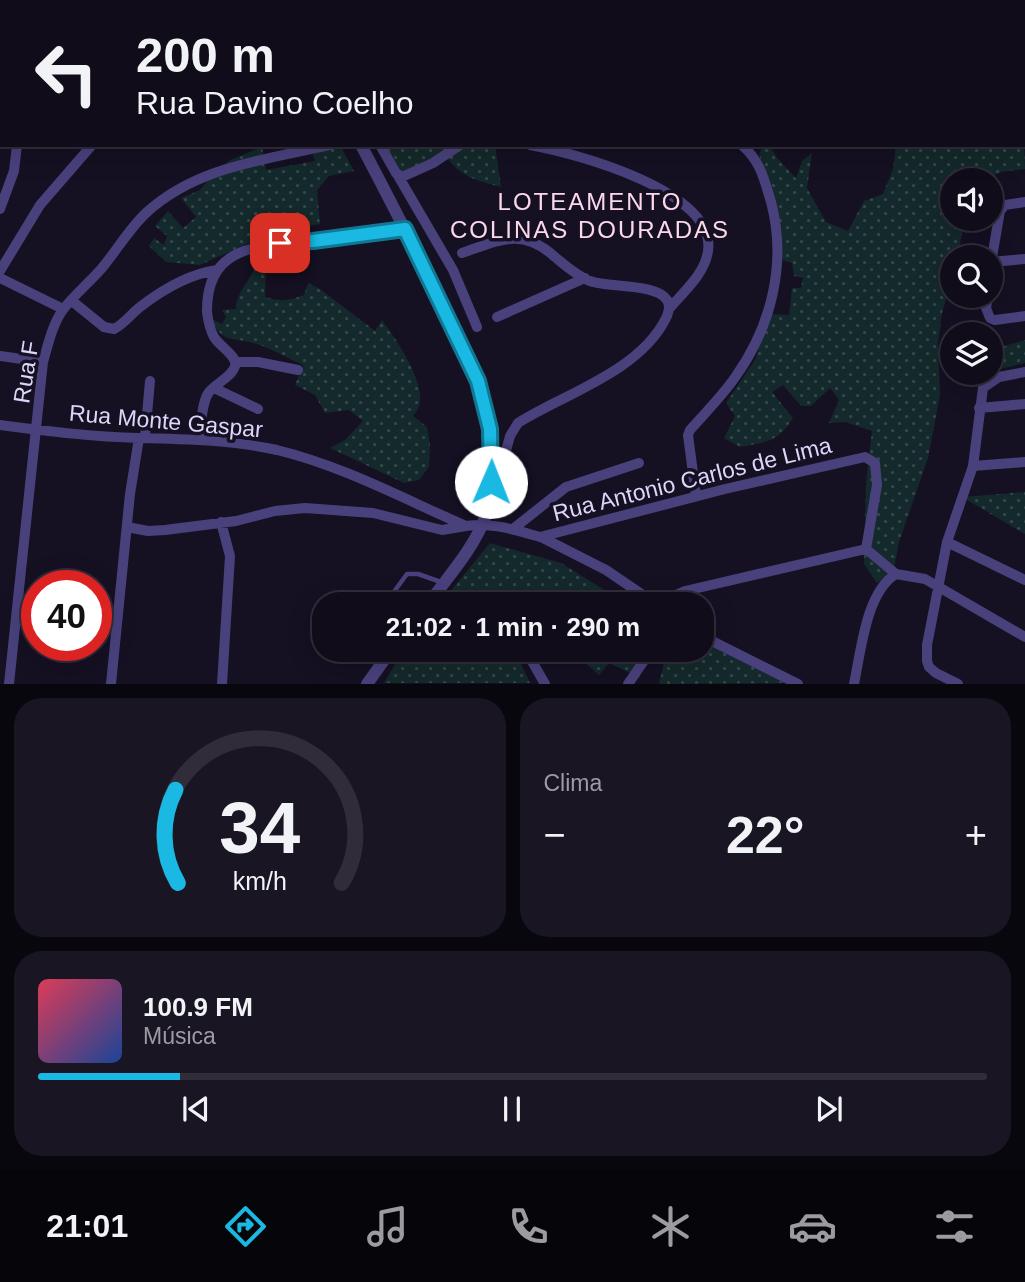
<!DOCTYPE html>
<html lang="pt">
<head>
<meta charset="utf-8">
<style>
	body { margin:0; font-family:Helvetica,sans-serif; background:#191523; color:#f1f3f6; height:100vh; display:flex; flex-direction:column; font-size:26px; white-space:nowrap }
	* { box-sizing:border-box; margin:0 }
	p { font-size:23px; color:#9c9ba2 }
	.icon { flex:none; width:38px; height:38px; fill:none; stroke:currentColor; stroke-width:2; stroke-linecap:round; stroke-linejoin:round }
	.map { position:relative; height:684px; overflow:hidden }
	.details { display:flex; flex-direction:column; gap:14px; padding:14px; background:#09070e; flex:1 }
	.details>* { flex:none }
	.top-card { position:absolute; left:0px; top:0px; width:1026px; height:147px; box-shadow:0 7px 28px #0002,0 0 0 2px #302c39; background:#100c1a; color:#f1f3f6; overflow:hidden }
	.controls { position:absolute; left:940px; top:168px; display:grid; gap:14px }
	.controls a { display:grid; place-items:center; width:63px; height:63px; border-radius:50%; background:#100c1a; box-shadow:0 7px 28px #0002,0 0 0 2px #302c39; font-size:35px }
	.speed { position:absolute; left:21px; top:570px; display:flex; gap:14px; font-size:35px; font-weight:700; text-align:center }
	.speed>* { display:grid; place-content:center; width:91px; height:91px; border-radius:50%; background:#100c1a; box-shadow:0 7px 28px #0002,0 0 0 2px #302c39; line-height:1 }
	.speed .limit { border:10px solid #d22; background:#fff; color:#111 }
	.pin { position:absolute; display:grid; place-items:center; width:60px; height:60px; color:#fff; margin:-30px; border-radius:14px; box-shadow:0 4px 10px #0006 }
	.me { position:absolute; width:77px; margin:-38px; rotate:1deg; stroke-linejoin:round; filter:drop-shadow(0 0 5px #0008) }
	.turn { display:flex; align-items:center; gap:24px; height:147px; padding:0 21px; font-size:32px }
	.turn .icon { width:91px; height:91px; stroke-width:2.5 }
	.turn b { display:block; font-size:49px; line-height:60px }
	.big { font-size:52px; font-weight:600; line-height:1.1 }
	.details .card { flex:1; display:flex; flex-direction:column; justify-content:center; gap:10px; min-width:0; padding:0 24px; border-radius:28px; background:#191523 }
	.details .dial { align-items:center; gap:0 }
	.dial svg { height:182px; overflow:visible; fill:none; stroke:#302c39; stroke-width:7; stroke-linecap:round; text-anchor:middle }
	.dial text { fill:#f1f3f6; stroke:none }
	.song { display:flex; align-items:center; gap:21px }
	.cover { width:84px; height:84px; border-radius:10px; background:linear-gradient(135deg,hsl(350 70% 55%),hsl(220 70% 35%)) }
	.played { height:7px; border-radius:4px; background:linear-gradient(90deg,#1ab9e3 15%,#302c39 15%) }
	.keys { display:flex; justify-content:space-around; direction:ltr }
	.heat { display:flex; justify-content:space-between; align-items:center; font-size:38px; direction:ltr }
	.details .tiles { flex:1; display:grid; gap:14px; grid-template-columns:1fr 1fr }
	.card:last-child { grid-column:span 2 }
	.trip { position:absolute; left:312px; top:592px; width:402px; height:70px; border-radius:28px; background:#100c1a; box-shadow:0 7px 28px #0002,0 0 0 2px #302c39; font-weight:600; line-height:70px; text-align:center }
	.tab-bar { display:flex; height:112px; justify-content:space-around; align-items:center; background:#06050a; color:#9c9ba2 }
	.tab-bar .icon { width:49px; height:49px }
	.tab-bar .active { color:#1ab9e3 }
	.tab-bar b { font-size:32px; color:#f1f3f6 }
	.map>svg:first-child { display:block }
</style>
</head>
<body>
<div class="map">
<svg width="1025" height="684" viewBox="0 0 1025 684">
	<defs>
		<pattern id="grass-dots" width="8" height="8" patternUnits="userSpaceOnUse" patternTransform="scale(1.75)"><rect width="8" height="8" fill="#14292b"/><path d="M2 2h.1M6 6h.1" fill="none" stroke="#36474b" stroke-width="1.8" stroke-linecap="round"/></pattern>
	</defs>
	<rect width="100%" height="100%" fill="#151022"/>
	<!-- grass -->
	<path fill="url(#grass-dots)" d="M1024 139 1025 169 1001 172 984 180H952V219H964L958 257H952V279L942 313 938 344 940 395 928 458 899 542 893 574 877 583 864 564 866 483 872 431 845 422 829 423 839 400 830 388 811 406H801L783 385 772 392 793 418C777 443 767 442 740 447L724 438 735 416 726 403 755 360 771 314 789 315 792 288H801L803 278 794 276 792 263 781 260 782 233 759 154 764 145H769L777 158 796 178 802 161 812 153 807 188 826 222 848 231 864 201 883 194 893 169 896 145H1024Z
		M317 145H340L354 171 329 176 317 190 320 224 273 232 200 265 166 262 149 246 154 238 164 245 167 236 155 226 168 211 183 228 196 217 181 198 200 190 214 173 230 160 262 147 266 170 315 161 311 149Z
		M383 145H495L501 187C475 180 459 177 443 152L424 165 401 174Z
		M255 267H266L265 297C283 302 287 301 304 295L308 283 320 289 375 331 382 320C395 338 427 383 419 406 418 410 415 413 413 416L427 427 430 444 429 467 419 480 404 483 330 448 345 440 363 421 349 410 325 413 315 395 295 385 303 365C288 358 272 349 257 344 235 337 221 344 211 319L222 324 226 317 222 310 236 309C237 290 248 285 255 267Z
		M1025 340V363L991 371V350Z
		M1025 492V534L962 497Z
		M490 543 561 563 627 604H440Z
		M702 639 747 664 797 683 659 684 667 649H702Z
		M404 649H496L521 664 530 683H384Z
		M570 649H640V678L609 663 599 675Z"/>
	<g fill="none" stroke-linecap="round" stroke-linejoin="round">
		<!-- service -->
		<path stroke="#49417c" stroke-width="4.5" d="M385 604 407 574H418L441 582"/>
		<!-- minor -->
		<path stroke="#49417c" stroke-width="10" d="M155 0 167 2
			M43 2V0
			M522 2 523 0
			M380 145 396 173 402 177 433 163 460 145
			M530 145C575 153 717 191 708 251 705 274 683 292 669 309
			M397 174 453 270 477 327
			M0 209 14 171 17 145
			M462 253C500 240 522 227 555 257 566 266 577 276 590 281 608 288 656 283 667 300 671 306 668 315 665 320 638 372 564 394 518 423L510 436 504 458 491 482
			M991 262 1025 259
			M990 269 1000 211 1005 205 1025 202
			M0 271 40 205 92 145
			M0 278 63 309
			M988 296 986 308 990 318 995 320 1025 316
			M72 301 104 327 114 329C124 324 131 314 140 307 162 290 189 274 217 270
			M497 317 585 278
			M0 356 43 362
			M236 362H258L298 370
			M214 388 258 409
			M979 408 1025 404
			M0 425C46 431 93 437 139 438 185 439 231 440 277 450 343 466 404 499 466 526 492 522 515 530 540 537L725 489 865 457 875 463 877 485 866 549
			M145 437 150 381
			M198 439C202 425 201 403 209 392 216 383 232 377 235 366 238 356 219 346 214 337 210 330 208 320 207 312 206 241 265 246 316 241 346 237 376 233 406 229
			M973 466 1025 462
			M696 496 688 435 690 430C706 412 723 395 736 376 772 325 787 262 771 202 764 179 761 162 742 145
			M221 522 230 556 222 684
			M127 527 148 531 165 530 236 521 275 511 305 508 373 513 442 530 466 526
			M513 529 566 487 639 463
			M541 537 606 570 656 604
			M947 542 1025 580
			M866 549 896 574
			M655 604 685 591 866 549
			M702 636 798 684
			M525 649 545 684
			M9 684 43 362C48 345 52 326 62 311 73 296 90 282 102 268 117 250 129 229 146 213 197 166 266 160 330 145
			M111 684 130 494 139 438
			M628 684 652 649
			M854 684C861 651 866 592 896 574L925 579 1025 637
			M958 684 936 673 929 667 927 661V645L947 542 973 466 983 388 999 377 1025 372"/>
		<!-- tertiary -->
		<path stroke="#49417c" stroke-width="12" d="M361 145C384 188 405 230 427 273 459 338 494 398 491 473 490 486 491 502 486 515 475 547 448 577 428 604
			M367 684 392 649"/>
		<!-- primary -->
		<path stroke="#cb69ee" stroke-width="16" d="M254 0 256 2
			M495 0 502 2
			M328 2 329 0
			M1024 120H1025"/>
	</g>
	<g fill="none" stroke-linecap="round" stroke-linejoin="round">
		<!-- route casing -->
		<g stroke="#117894" stroke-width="18">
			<path id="route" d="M280 243 313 241 405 229 478 381 490 429 491 482"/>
		</g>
		<!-- route -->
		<use href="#route" stroke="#1ab9e3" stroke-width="12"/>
	</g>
	<g text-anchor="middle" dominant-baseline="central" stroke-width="7" stroke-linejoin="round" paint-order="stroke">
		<!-- street labels -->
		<g font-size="23" fill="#ded6fa" stroke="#151022">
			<text transform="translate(26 372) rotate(-81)">Rua F</text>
			<text transform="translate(166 421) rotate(5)">Rua Monte Gaspar</text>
			<text transform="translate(692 479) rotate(-14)">Rua Antonio Carlos de Lima</text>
		</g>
		<!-- neighbourhood labels -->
		<g font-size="24" letter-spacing="2" fill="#fbd8ea" stroke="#151022">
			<text x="590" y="201">LOTEAMENTO<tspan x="590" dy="28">COLINAS DOURADAS</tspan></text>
		</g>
	</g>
</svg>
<div class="controls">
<a><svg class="icon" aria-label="sound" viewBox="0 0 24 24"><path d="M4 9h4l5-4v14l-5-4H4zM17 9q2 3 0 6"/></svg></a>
<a><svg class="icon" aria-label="search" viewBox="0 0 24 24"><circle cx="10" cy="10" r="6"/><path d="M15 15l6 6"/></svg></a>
<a><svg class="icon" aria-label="layers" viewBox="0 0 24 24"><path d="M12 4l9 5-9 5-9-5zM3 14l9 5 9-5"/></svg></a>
</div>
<div class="speed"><div class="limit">40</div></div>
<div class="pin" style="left:280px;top:243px;background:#d93025"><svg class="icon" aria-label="arrive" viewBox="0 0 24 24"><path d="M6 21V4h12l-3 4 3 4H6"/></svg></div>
<svg class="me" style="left:491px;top:482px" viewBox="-20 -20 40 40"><circle r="19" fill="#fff"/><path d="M0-13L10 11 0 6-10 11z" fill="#1ab9e3"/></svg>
<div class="trip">21:02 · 1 min · 290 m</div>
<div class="top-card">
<div class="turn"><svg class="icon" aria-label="left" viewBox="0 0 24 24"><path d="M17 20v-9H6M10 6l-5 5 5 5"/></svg><div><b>200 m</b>Rua Davino Coelho</div></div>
</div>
</div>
<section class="details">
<div class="tiles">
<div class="card dial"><svg viewBox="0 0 100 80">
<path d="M14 69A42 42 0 1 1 86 69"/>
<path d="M14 69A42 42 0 0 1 13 28" stroke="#1ab9e3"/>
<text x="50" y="56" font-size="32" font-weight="700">34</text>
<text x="50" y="72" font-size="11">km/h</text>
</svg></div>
<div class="card"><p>Clima</p>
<div class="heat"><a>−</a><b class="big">22°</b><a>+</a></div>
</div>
<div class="card">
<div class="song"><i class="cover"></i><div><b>100.9 FM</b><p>Música</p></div></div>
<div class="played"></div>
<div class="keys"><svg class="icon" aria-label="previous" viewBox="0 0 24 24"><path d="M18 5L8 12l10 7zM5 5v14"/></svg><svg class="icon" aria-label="pause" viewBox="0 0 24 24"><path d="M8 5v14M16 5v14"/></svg><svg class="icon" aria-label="next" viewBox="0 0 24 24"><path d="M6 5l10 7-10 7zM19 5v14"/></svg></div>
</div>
</div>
</section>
<nav class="tab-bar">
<b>21:01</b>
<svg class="icon active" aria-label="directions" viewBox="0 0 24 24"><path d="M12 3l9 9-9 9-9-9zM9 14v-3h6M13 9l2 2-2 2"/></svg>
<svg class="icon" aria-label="music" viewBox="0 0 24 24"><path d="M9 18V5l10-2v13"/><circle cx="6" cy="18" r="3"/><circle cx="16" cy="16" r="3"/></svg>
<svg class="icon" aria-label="phone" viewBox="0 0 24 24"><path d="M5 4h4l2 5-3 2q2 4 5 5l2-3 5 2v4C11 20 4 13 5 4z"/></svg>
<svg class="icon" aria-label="climate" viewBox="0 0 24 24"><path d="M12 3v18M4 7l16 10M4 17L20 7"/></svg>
<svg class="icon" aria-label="car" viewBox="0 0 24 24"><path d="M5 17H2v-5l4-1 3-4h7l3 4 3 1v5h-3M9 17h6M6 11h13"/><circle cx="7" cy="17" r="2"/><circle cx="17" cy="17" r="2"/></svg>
<svg class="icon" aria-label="filters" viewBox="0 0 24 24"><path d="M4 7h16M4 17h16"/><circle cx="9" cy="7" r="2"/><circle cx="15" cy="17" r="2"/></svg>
</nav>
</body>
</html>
